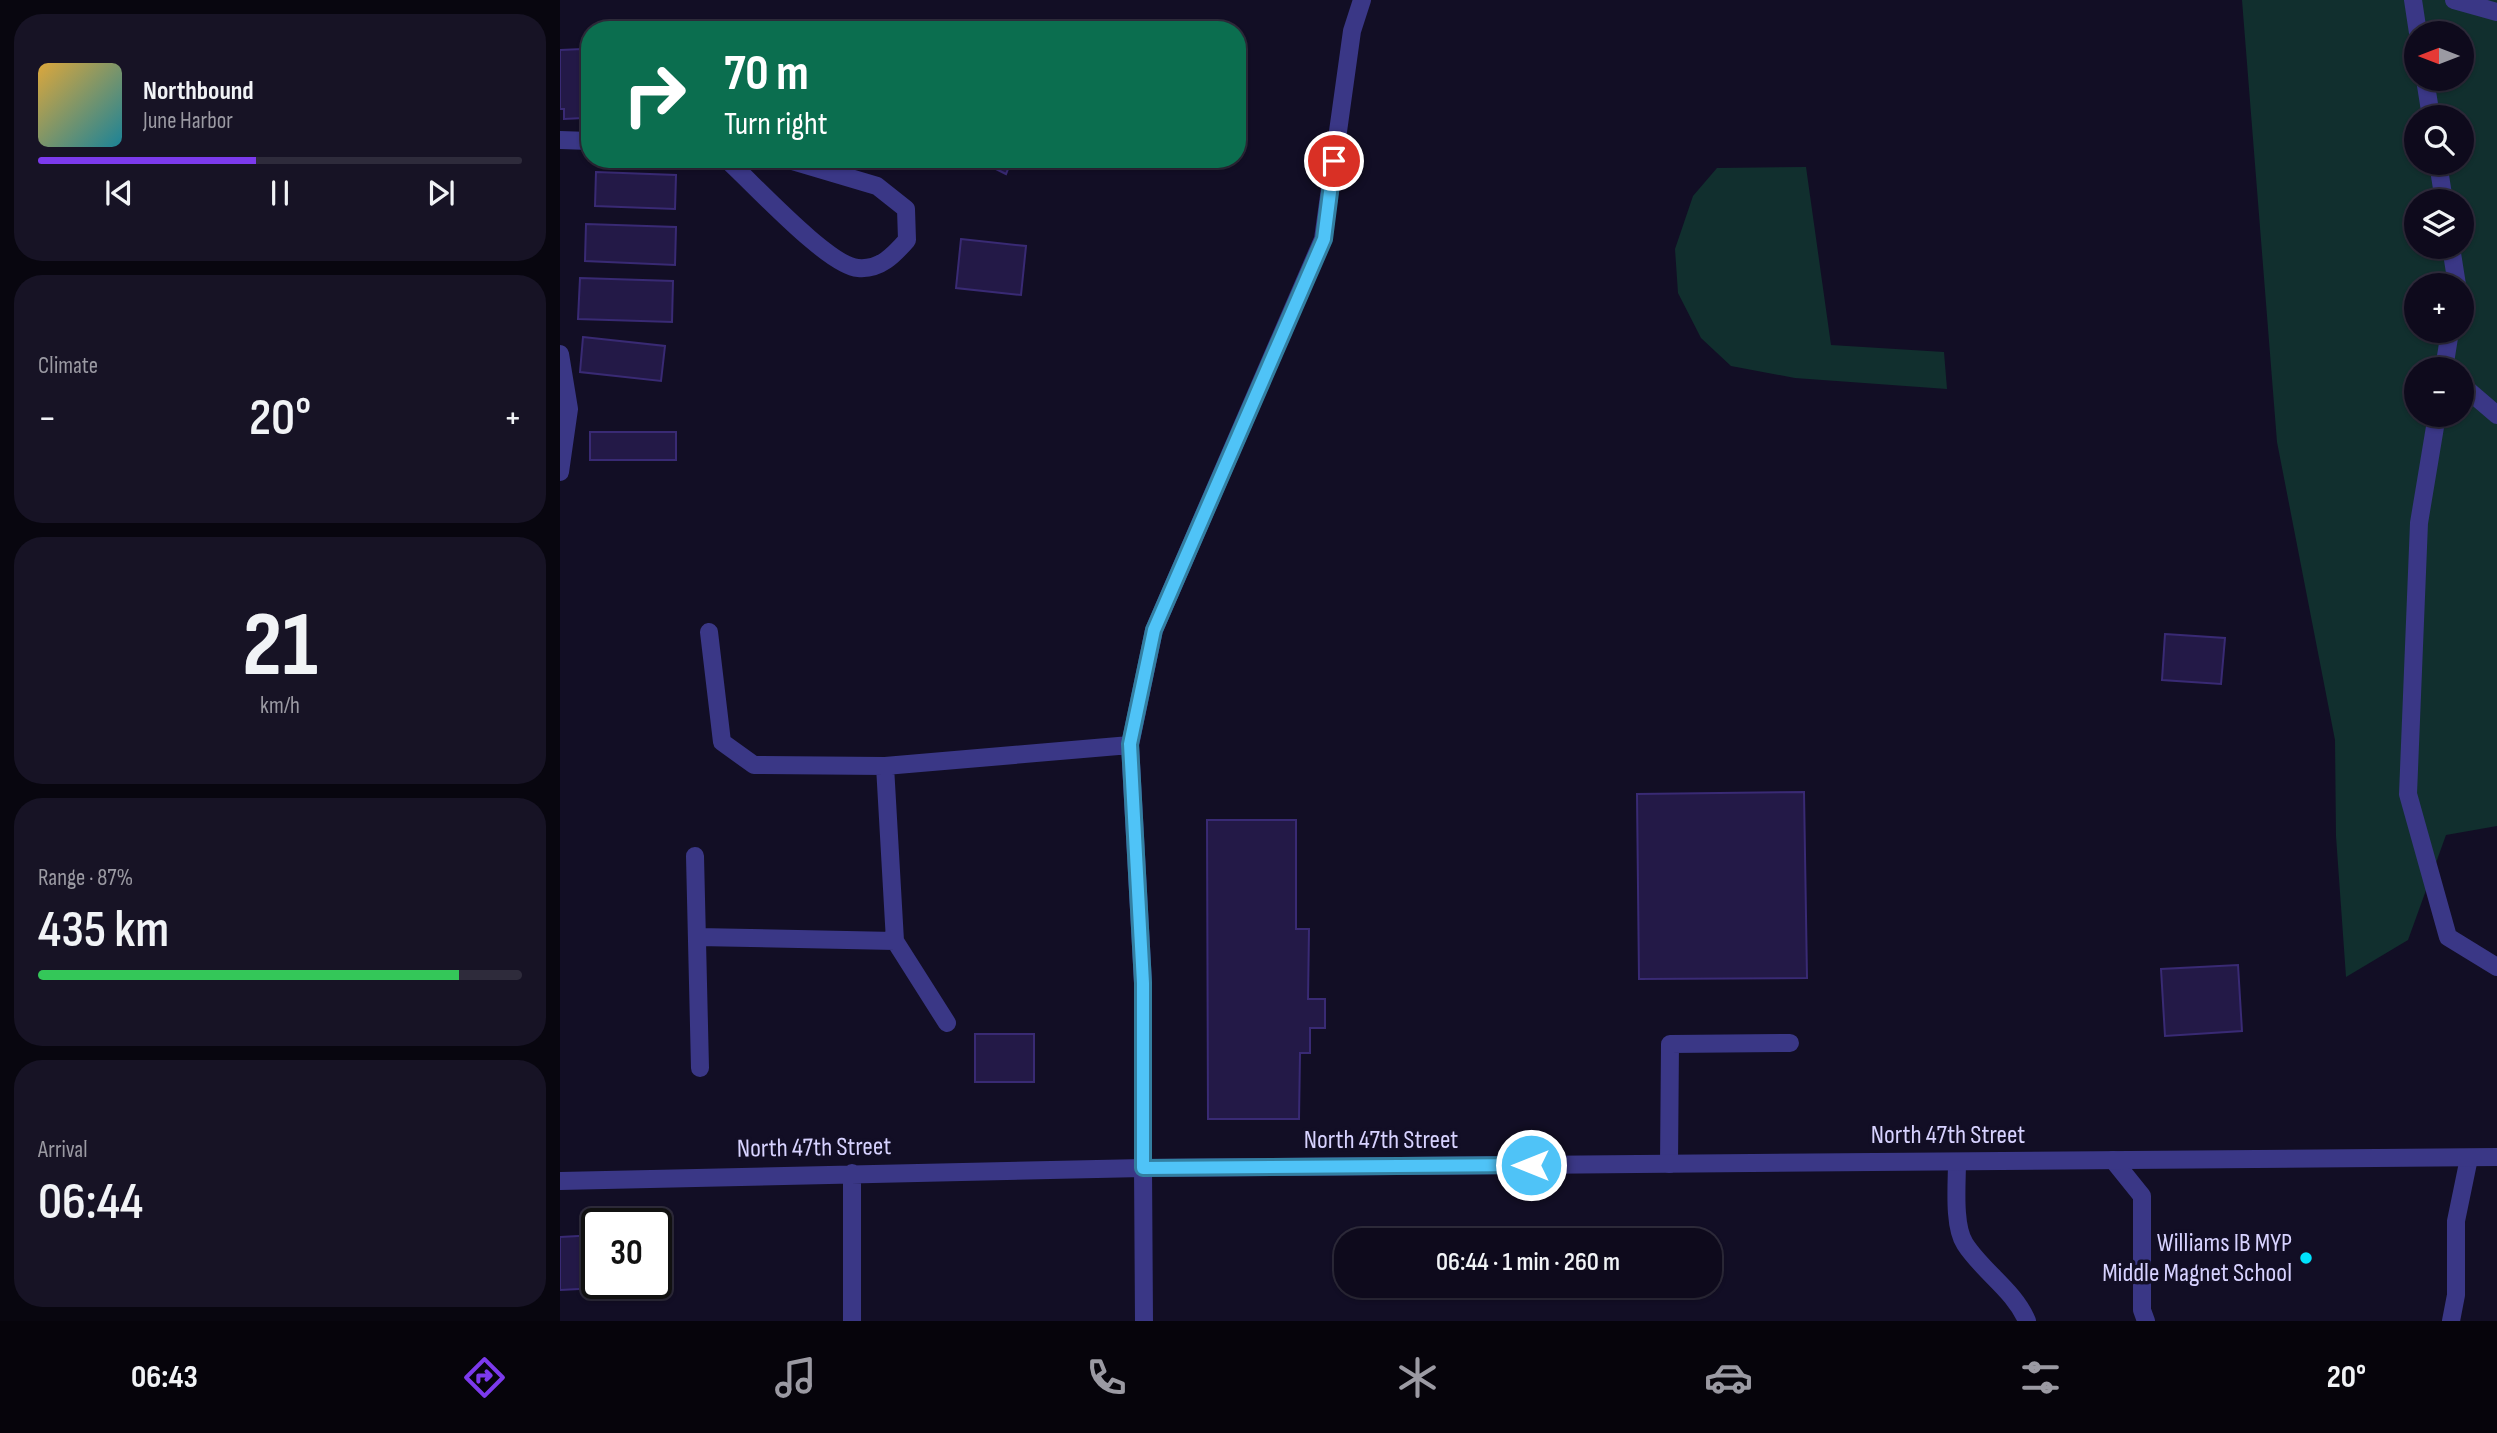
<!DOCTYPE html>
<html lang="en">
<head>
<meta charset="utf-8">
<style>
	body { margin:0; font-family:"Sofia Sans Condensed",sans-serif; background:#171325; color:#f1f3f6; height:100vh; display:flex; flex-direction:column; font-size:26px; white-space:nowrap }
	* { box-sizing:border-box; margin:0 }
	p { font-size:23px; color:#9b9aa3 }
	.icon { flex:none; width:38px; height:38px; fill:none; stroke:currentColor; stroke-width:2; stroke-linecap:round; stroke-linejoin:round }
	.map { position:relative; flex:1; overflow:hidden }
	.sheet { display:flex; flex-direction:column; gap:14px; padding:14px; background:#08060f; width:560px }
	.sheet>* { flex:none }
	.banner { position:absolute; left:21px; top:21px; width:665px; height:147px; border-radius:28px; box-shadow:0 2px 5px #0004,0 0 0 2px #2e2b3b; background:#0b6e4f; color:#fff; overflow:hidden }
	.needle { width:46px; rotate:270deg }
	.tools { position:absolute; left:1844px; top:21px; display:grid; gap:14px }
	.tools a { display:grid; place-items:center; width:70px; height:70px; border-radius:50%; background:#0e0a1c; box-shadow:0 2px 5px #0004,0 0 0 2px #2e2b3b; font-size:35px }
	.speed { position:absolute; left:21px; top:1208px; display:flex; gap:14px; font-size:35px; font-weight:700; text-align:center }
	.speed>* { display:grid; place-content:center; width:91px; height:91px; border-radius:50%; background:#0e0a1c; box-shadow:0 2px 5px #0004,0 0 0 2px #2e2b3b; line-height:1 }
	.speed .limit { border:4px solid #111; border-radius:10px; background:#fff; color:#111 }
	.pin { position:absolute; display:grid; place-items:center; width:60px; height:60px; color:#fff; margin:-30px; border:4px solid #fff; border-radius:50%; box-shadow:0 2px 7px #0007 }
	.me { position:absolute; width:77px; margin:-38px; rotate:270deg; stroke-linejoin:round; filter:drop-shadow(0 0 5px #0008) }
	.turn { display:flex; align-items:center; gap:24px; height:147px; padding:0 28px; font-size:32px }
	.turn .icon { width:91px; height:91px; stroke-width:2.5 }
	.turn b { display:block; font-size:49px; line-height:60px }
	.big { font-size:52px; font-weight:600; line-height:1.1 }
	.sheet .widget { flex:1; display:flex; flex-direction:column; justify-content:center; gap:10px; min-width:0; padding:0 24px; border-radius:28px; background:#171325 }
	.sheet .dial { align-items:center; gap:0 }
	.dial b { font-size:91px; line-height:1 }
	.song { display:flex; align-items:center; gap:21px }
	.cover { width:84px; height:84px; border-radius:10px; background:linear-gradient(135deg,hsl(40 70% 55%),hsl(190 70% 35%)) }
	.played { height:7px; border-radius:4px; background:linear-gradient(90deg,#7c3aed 45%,#2e2b3b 45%) }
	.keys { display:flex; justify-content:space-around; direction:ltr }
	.heat { display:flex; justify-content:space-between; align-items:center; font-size:38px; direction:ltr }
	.charge { height:10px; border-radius:5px; background:linear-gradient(90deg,#34c759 87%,#2e2b3b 0) }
	.trip { position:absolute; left:774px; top:1228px; width:388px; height:70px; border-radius:28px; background:#0e0a1c; box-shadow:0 2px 5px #0004,0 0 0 2px #2e2b3b; font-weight:600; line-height:70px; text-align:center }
	.tab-bar { display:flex; height:112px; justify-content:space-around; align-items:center; background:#06040b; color:#9b9aa3 }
	.tab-bar .icon { width:49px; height:49px }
	.tab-bar .selected { color:#7c3aed }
	.tab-bar b { font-size:32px; color:#f1f3f6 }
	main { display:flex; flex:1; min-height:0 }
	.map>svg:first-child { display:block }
</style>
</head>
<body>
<main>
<section class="sheet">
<div class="widget">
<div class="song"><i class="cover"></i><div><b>Northbound</b><p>June Harbor</p></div></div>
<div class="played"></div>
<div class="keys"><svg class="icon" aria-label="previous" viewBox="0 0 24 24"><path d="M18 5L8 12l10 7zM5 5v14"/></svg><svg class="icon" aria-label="pause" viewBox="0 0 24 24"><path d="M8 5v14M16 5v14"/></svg><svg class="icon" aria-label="next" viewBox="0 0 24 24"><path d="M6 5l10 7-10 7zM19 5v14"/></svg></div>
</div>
<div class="widget"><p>Climate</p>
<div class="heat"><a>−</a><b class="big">20°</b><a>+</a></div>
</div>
<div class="widget dial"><b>21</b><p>km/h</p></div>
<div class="widget"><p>Range · 87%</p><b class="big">435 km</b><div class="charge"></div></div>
<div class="widget"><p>Arrival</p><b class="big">06:44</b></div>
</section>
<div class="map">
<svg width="1937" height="1321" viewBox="0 0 1937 1321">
	<rect width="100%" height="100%" fill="#120e25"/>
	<!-- green -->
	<path fill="#112f2e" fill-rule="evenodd" d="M1682 0H1937V826L1886 835 1848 940 1786 977 1776 836 1775 740 1717 442ZM1857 33H1902V79H1857ZM1857 117H1902V163H1857ZM1857 201H1902V247H1857ZM1857 285H1902V331H1857ZM1857 369H1902V415H1857Z
		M1246 167 1271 345 1384 352 1387 389 1235 378 1171 366 1141 338 1118 293 1115 249 1133 196 1157 168Z"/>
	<!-- building -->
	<path fill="#231947" stroke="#392a74" stroke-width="2" d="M22 49 23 118 4 119V109H0V50Z
		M416 159H452L446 174Z
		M36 172 116 175 115 209 35 206Z
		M26 224 116 227 115 265 25 261Z
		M401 239 466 246 461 295 396 288Z
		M20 278 113 281 112 322 18 319Z
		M23 337 105 346 101 381 20 372Z
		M30 432H116V460H30Z
		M1605 634 1665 638 1661 684 1602 680Z
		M1244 792 1247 978 1079 979 1077 794Z
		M647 820H736V929H749L748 999H765V1028H750V1053H740L739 1119H648Z
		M1678 965 1682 1031 1605 1036 1601 969Z
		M415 1034H474V1082H415Z
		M36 1235 38 1288 0 1290V1237Z"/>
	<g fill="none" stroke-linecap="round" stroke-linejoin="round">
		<!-- lane -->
		<path stroke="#3a3786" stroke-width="18" d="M1853 0 1858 33
			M1894 0 1937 12
			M1865 79 1871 117
			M1878 163 1884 201
			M1891 247 1897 285
			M1884 369 1890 331
			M1902 385 1937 415
			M1877 415 1859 523 1848 794 1888 937 1937 967
			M149 632 162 742 194 765 325 766
			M570 745 594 630 763 239 792 31 802 0
			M135 856 140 1068
			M138 937 335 941
			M387 1023 335 941 325 766 570 745 583 983V1168
			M1553 1160 1582 1196V1310L1586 1321
			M1397 1162C1397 1183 1393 1226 1405 1244 1423 1272 1454 1290 1467 1321
			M1109 1164 1110 1044 1230 1043
			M1891 1321 1896 1295V1221L1909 1158"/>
		<!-- street -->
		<path stroke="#3a3786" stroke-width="18" d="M0 140 30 141
			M166 159C192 182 268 266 298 268 320 270 334 255 347 240L346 209 317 186 226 159
			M0 354 9 409 0 472
			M583 1168 584 1321
			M292 1173V1321
			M0 1181 583 1168 1937 1157"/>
	</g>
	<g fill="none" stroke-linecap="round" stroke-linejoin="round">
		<!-- route casing -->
		<g stroke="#337fa1" stroke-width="18">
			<path id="route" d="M774 161 764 239 594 630 570 744 583 983V1168L971 1165"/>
		</g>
		<!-- route -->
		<use href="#route" stroke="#4fc3f7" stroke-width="12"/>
	</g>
	<!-- markers -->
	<circle fill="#00e2fd" stroke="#120e25" stroke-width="2.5" cx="1746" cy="1258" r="7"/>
	<g text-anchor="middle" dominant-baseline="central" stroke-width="7" stroke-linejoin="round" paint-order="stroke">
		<!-- street labels -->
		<g font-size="26" fill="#d7d2ff" stroke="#120e25">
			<text x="1388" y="1135">North 47th Street</text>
			<text x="821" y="1140">North 47th Street</text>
			<text transform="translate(254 1148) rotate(-1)">North 47th Street</text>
		</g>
		<!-- poi labels -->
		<g font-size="26" fill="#d7d2ff" stroke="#120e25" text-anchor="end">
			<text x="1732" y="1243">Williams IB MYP<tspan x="1732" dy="30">Middle Magnet School</tspan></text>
		</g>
	</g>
</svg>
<div class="tools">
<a><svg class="needle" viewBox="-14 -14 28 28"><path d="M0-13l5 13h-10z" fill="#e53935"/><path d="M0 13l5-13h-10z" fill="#9b9aa3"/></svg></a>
<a><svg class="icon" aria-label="search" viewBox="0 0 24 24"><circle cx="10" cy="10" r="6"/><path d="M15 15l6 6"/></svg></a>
<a><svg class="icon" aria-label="layers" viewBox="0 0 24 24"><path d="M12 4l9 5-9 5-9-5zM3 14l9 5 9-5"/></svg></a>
<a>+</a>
<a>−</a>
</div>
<div class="speed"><div class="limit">30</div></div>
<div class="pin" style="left:774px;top:161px;background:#d93025"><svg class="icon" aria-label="arrive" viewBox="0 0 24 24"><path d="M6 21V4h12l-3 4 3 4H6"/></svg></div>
<svg class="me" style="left:971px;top:1165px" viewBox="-20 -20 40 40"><circle r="17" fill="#4fc3f7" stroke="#fff" stroke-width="3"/><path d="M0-11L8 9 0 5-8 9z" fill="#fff"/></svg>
<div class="trip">06:44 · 1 min · 260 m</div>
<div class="banner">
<div class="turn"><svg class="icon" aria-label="right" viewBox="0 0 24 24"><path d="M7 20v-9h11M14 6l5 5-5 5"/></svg><div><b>70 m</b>Turn right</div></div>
</div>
</div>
</main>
<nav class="tab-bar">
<b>06:43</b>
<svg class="icon selected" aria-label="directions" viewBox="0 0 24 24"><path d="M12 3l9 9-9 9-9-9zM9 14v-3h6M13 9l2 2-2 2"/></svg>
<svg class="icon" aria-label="music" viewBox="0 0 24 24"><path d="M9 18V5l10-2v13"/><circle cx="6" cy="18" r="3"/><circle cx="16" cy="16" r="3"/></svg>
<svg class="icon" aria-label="phone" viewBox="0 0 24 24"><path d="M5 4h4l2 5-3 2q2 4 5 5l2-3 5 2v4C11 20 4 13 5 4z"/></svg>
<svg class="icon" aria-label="climate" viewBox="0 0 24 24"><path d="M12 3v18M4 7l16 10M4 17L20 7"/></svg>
<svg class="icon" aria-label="car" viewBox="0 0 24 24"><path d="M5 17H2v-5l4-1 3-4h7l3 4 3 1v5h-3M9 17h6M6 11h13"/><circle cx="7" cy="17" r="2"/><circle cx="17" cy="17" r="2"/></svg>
<svg class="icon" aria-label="filters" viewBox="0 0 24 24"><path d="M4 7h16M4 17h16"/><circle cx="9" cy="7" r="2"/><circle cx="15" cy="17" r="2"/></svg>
<b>20°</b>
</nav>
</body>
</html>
